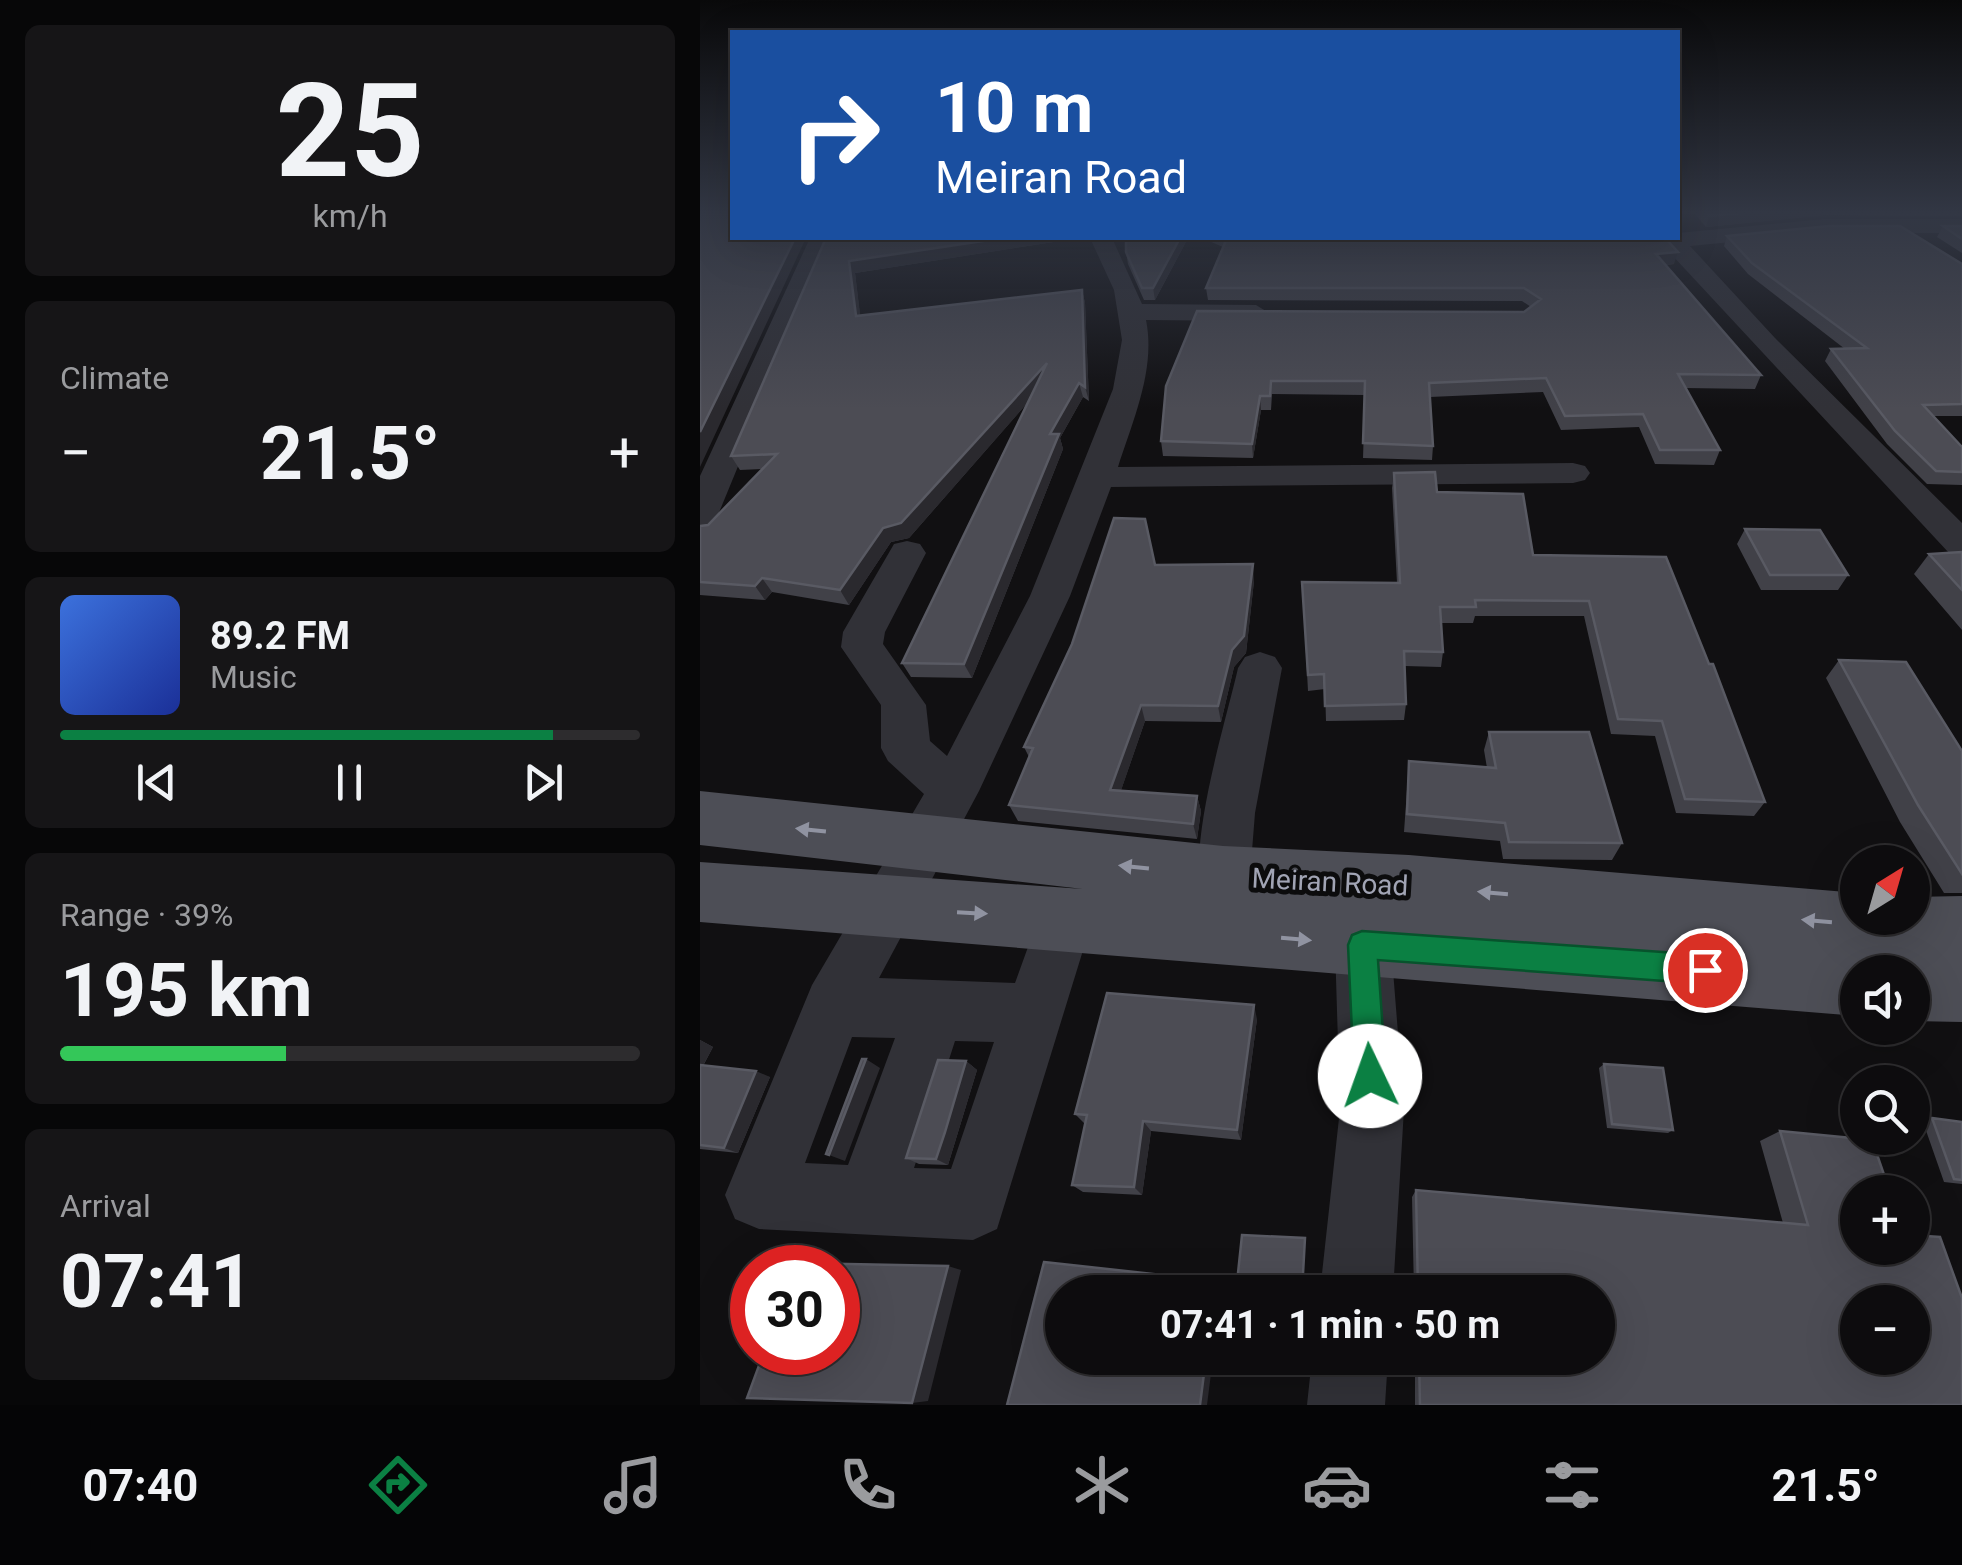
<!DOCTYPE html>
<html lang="en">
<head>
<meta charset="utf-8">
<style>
	body { margin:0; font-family:Roboto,sans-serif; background:#161517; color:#f1f3f6; height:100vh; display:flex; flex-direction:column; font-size:38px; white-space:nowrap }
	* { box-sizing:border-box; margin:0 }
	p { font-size:32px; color:#9a9b9e }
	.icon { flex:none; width:55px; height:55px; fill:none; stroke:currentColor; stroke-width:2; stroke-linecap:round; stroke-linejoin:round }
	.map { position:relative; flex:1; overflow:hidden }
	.panel { display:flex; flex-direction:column; gap:25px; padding:25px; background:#070708; width:700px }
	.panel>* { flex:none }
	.guide { position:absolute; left:30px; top:30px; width:950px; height:210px; border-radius:0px; box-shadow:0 10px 40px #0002,0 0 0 2px #2d2c2e; background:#1a4fa0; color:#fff; overflow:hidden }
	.needle { width:65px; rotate:37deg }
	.tools { position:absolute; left:1140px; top:845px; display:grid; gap:20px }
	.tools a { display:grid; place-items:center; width:90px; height:90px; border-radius:50%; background:#0d0c0e; box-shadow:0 10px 40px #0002,0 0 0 2px #2d2c2e; font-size:50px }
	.speed { position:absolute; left:30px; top:1245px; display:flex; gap:20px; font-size:50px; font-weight:700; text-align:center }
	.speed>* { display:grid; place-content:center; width:130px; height:130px; border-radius:50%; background:#0d0c0e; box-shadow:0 10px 40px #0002,0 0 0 2px #2d2c2e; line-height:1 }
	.speed .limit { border:15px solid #d22; background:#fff; color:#111 }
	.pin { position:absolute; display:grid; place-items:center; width:85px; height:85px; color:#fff; margin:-42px; border:5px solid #fff; border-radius:50%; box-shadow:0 2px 10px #0007 }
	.me { position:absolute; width:110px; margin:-55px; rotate:357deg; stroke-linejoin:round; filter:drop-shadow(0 0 8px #0008) }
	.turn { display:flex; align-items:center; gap:35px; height:210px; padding:0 40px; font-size:45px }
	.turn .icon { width:130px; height:130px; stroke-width:2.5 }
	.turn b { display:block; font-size:70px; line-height:85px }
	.big { font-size:75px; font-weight:700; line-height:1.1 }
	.panel .widget { flex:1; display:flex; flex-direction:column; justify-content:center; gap:15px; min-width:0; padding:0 35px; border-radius:15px; background:#161517 }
	.panel .dial { align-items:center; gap:0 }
	.dial b { font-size:130px; line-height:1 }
	.song { display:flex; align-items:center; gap:30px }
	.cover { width:120px; height:120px; border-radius:15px; background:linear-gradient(135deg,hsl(220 70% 55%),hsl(230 70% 35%)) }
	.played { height:10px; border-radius:5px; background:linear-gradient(90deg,#0b8043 85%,#2d2c2e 85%) }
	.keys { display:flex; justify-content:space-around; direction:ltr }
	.heat { display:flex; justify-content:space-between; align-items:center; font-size:55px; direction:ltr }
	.charge { height:15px; border-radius:8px; background:linear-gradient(90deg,#34c759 39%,#2d2c2e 0) }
	.trip { position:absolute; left:345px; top:1275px; width:570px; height:100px; border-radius:50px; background:#0d0c0e; box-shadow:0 10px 40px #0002,0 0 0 2px #2d2c2e; font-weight:700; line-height:100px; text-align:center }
	.tab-bar { display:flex; height:160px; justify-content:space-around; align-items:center; background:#050506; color:#9a9b9e }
	.tab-bar .icon { width:70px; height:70px }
	.tab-bar .on { color:#0b8043 }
	.tab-bar b { font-size:45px; color:#f1f3f6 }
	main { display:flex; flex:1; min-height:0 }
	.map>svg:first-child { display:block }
</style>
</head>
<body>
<main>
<section class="panel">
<div class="widget dial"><b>25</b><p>km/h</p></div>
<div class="widget"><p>Climate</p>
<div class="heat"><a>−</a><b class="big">21.5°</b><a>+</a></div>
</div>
<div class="widget">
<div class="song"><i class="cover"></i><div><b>89.2 FM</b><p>Music</p></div></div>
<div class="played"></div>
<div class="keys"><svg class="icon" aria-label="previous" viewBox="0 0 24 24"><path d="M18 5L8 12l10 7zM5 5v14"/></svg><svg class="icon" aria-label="pause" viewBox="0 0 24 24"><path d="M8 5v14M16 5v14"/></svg><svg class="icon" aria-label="next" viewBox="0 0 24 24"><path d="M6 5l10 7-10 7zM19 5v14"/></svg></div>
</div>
<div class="widget"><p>Range · 39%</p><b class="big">195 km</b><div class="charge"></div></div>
<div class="widget"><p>Arrival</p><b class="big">07:41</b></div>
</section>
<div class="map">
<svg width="1262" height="1405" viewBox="0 0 1262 1405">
	<rect width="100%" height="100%" fill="#111012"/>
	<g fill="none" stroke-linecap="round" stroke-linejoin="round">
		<!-- minor -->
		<path fill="#313137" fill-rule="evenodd" d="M1124 219H1262V233H1124L990 246 1075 338 1262 523V557L1249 553 959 241 978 238V233Z
			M110 238H132L18 515 13 523 0 526V476Z
			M390 238H412L442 304 556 305 569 313 556 321 446 320C456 369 433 420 418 467L873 463 885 466 890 473 885 480 873 483 411 487 370 596 279 791 179 978 315 983 345 900 365 892 385 900 393 918 297 1229 273 1240 59 1229 35 1219 25 1195 112 985 224 794 188 761 181 748V705L141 647 143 632 194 544 207 541 220 544 226 553 185 632 183 644 226 705 230 741 247 756 330 596 413 389 422 340 414 290ZM152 1037 195 1038 148 1165 105 1163ZM255 1041 294 1042 251 1169 214 1168Z
			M560 652 575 657 582 668 555 813 550 876 542 893 523 900 504 893C485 851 527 718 538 668L545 657Z
			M663 918 683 926 691 945 704 1109 693 1292H620L640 1109 635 945 643 926Z
			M612 1358H688L685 1405H607Z"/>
		<!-- major -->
		<path fill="#4d4e56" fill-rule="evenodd" d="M0 791 523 846 709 855 1158 893V918H1212V897L1262 896V1022L1212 1021V972H1158V1016L0 922V862L383 889 0 845Z"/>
	</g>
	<!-- wall -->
	<path fill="#414148" d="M993 212H1262V216L1124 215 1006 227Z
		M1243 226H1262V253L1237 237Z
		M1027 236 1262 264V416H1234L1262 447V485L1227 484 1187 444 1125 361 1131 349H1145L1048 274 1024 246Z
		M126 238H359L360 241 155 273 160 316 382 290 385 303 389 401 383 397 360 438 363 449 272 678 211 677 202 663 328 402 209 538 191 542 149 605 72 592 65 600 0 595V526L8 525 62 469 40 470 31 456Z
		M426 238H488L455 300H444L428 264 426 252Z
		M502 238H965L974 264 966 265 1061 375 1055 389 985 388 1020 450 1014 465 955 464 939 427 861 430 843 392 730 397 733 446 732 460 663 458 665 395 572 394 571 410H561L553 458 463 456 461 441 466 386 824 312 831 307 822 301 508 300 506 288 523 247Z
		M694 473 737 492 833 555 966 557 1065 802 1054 816 976 813 955 736 911 734 884 616H775L773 623H741L743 652 741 667 705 666 706 704 704 720 626 721 625 689 608 691 602 582 697 583 692 488Z
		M1045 529 1148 575 1138 590H1061L1037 544Z
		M1262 552V630L1214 574 1229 554Z
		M455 565 554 581 546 653 534 667 521 722 445 721 421 790 497 796 501 811 497 839 318 821 309 805 329 757 324 747Z
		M1139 660 1262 751V893H1244L1200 822 1126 678Z
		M789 732 922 843 912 860 803 859 800 841 704 832 709 761 787 768 784 750Z
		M557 1019 541 1140 451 1131 442 1195 383 1192 372 1185 385 1124 375 1114Z
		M0 1040 13 1047 3 1066 70 1077 38 1153 0 1149Z
		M266 1061 277 1070 248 1165 219 1164 206 1158Z
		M904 1064 973 1130 968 1133 907 1128 899 1068Z
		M1232 1118 1262 1122V1184L1244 1182 1223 1122Z
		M1080 1131 1158 1192 1262 1405H715V1358H898V1292H714L712 1197 716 1190 1083 1223 1060 1141Z"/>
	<!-- shaded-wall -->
	<path fill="#2a292e" d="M1053 212H1125L1124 215 1006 227 1009 216Z
		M95 238H106L0 467V432Z
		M303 238H359L360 241 155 273 162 329 156 316 149 261Z
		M480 238H488L455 300 453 288Z
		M978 252 974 264 953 266 956 254Z
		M382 290 385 303 389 401 385 387Z
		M347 363 351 376 209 538 191 542 149 605 140 590 183 528Z
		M379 383 383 397 360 438 363 449 272 678 264 664 350 434Z
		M560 396 561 410 553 458 552 444Z
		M553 564 554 581 546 653 534 667 521 722 518 706Z
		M62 578 72 592 65 600 55 586Z
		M441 705 445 721 416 805 410 790Z
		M497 796 501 811 497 839 493 824Z
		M554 1005 557 1019 541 1140 537 1130Z
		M0 1040 13 1047 0 1071Z
		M166 1059 180 1068 145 1161 129 1155Z
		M266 1061 277 1070 248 1165 236 1159Z
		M56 1071 70 1077 38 1153 24 1148Z
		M443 1121 451 1131 442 1195 434 1187Z
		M248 1266 261 1270 228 1401 212 1403Z
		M517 1281 523 1285 522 1292H515Z
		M506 1358H513L507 1405H500Z"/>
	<!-- building -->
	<path fill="#4c4c54" stroke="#595a63" stroke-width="2.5" fill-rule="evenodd" d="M0 212H32V238H95L0 432Z
		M1006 212H1053L1009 216Z
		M1129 226H1200L1262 264V404L1223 405 1262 447V472L1236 471 1195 431 1131 349 1167 348 1052 263 1027 236Z
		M1243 226H1262V239Z
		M126 238H303L149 261 156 316 382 290 385 387 379 383 350 434H359L264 664 202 663 347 363 201 523 183 528 140 590 62 578 55 586 0 582V526L8 525 77 454 31 456Z
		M426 238H480L453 288H442L426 252Z
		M527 238H965L978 252 956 254 1061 375 978 374 1020 450H960L943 414 865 416 846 378 729 383 733 446 663 443 665 381H571L570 396H560L552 444 461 441 466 386 497 311 824 312 841 299 824 288H506Z
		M735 472 737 492 823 494 833 555 966 557 1009 664H1013L1065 802 985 799 962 721 918 719 889 601 775 600 776 607H740L743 652 704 651 706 704 625 706 624 674 608 675 602 582 700 583 694 473Z
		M414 518 445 519 455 565 553 564 544 636 532 650 518 706 441 705 410 790 497 796 493 824 309 805 333 748 324 747 372 644Z
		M1045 529 1120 530 1148 575H1070Z
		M1262 552V590L1229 554Z
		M1139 660 1206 662 1262 751V874L1218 805Z
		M789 732H889L922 843 809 842 805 823 707 814 709 761 796 768Z
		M407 993 554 1005 537 1130 443 1121 434 1187 372 1185 387 1115 375 1114Z
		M162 1059H166L129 1155 126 1154Z
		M238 1060 266 1061 245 1132 236 1159 206 1158Z
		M904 1064 963 1068 973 1130 912 1124Z
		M0 1065 56 1071 24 1148 0 1145Z
		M1232 1118 1262 1122V1180L1254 1179Z
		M1080 1131 1172 1140 1190 1192H1158V1248H1212V1235L1240 1237 1262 1298V1405H720L719 1358H898V1292H718L716 1190 1108 1225ZM1158 1302H1212V1358H1158Z
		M542 1235 605 1238 602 1292H536Z
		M344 1262 517 1281 515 1292H362V1358H506L500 1405H307Z
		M97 1263 248 1266 212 1403 47 1398 64 1352H138V1268H96Z"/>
	<!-- one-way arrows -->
	<defs><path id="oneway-solid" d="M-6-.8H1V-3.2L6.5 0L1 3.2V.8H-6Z" transform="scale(2.5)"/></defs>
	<g fill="#9093a1">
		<use href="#oneway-solid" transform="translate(111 830) rotate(-174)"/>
		<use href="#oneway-solid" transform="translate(434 867) rotate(-174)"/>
		<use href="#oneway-solid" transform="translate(793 893) rotate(-175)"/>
		<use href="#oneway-solid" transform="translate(272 913) rotate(3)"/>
		<use href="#oneway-solid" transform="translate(1117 921) rotate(-175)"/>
		<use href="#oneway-solid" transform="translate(596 939) rotate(5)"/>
	</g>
	<!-- sky -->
	<linearGradient id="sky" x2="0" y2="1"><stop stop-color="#09090a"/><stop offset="0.52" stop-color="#323744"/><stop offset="1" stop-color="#323744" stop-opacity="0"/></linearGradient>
	<rect width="1262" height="409" fill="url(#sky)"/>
	<!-- route -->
	<path fill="#0b8043" stroke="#07532c" stroke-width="2.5" d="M662 931 1005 955 1016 960 1020 970 1016 980 1005 984 678 960 686 1076 681 1088 670 1092 658 1088 654 1076 648 945 652 935Z"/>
	<g text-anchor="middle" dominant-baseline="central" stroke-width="10" stroke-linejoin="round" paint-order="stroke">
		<!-- street labels -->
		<g font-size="28" fill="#a1a4b4" stroke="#0c0c0d">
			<text transform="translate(630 882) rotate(3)">Meiran Road</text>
		</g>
	</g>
</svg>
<div class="tools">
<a><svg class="needle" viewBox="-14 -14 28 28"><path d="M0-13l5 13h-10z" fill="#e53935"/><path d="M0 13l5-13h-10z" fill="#9a9b9e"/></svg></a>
<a><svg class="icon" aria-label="sound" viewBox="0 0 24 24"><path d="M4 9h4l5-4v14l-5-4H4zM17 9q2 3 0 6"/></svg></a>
<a><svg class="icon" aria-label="search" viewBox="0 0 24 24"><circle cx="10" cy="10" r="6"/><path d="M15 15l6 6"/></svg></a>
<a>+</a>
<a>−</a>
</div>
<div class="speed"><div class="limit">30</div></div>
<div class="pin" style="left:1005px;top:970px;background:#d93025"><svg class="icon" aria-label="arrive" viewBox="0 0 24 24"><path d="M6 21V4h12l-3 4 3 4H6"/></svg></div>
<svg class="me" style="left:670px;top:1076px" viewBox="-20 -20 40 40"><circle r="19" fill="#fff"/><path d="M0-13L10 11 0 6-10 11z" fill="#0b8043"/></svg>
<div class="trip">07:41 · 1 min · 50 m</div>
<div class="guide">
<div class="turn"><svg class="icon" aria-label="right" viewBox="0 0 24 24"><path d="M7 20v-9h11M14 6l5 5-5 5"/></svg><div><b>10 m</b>Meiran Road</div></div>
</div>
</div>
</main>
<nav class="tab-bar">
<b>07:40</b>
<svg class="icon on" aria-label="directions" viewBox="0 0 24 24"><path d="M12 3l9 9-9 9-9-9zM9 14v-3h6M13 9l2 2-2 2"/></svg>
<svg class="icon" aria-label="music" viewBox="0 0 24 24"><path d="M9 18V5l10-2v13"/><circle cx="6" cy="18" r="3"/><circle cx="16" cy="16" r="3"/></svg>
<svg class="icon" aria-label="phone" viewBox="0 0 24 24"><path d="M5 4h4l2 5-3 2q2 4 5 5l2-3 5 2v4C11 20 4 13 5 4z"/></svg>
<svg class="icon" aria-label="climate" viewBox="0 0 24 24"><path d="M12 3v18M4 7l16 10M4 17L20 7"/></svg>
<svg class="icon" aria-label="car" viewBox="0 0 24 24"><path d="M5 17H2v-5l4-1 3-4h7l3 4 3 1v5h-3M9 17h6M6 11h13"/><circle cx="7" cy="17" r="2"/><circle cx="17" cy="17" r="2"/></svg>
<svg class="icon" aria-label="filters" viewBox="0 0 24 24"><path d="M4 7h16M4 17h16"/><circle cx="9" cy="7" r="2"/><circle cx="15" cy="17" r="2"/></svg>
<b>21.5°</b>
</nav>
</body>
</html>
